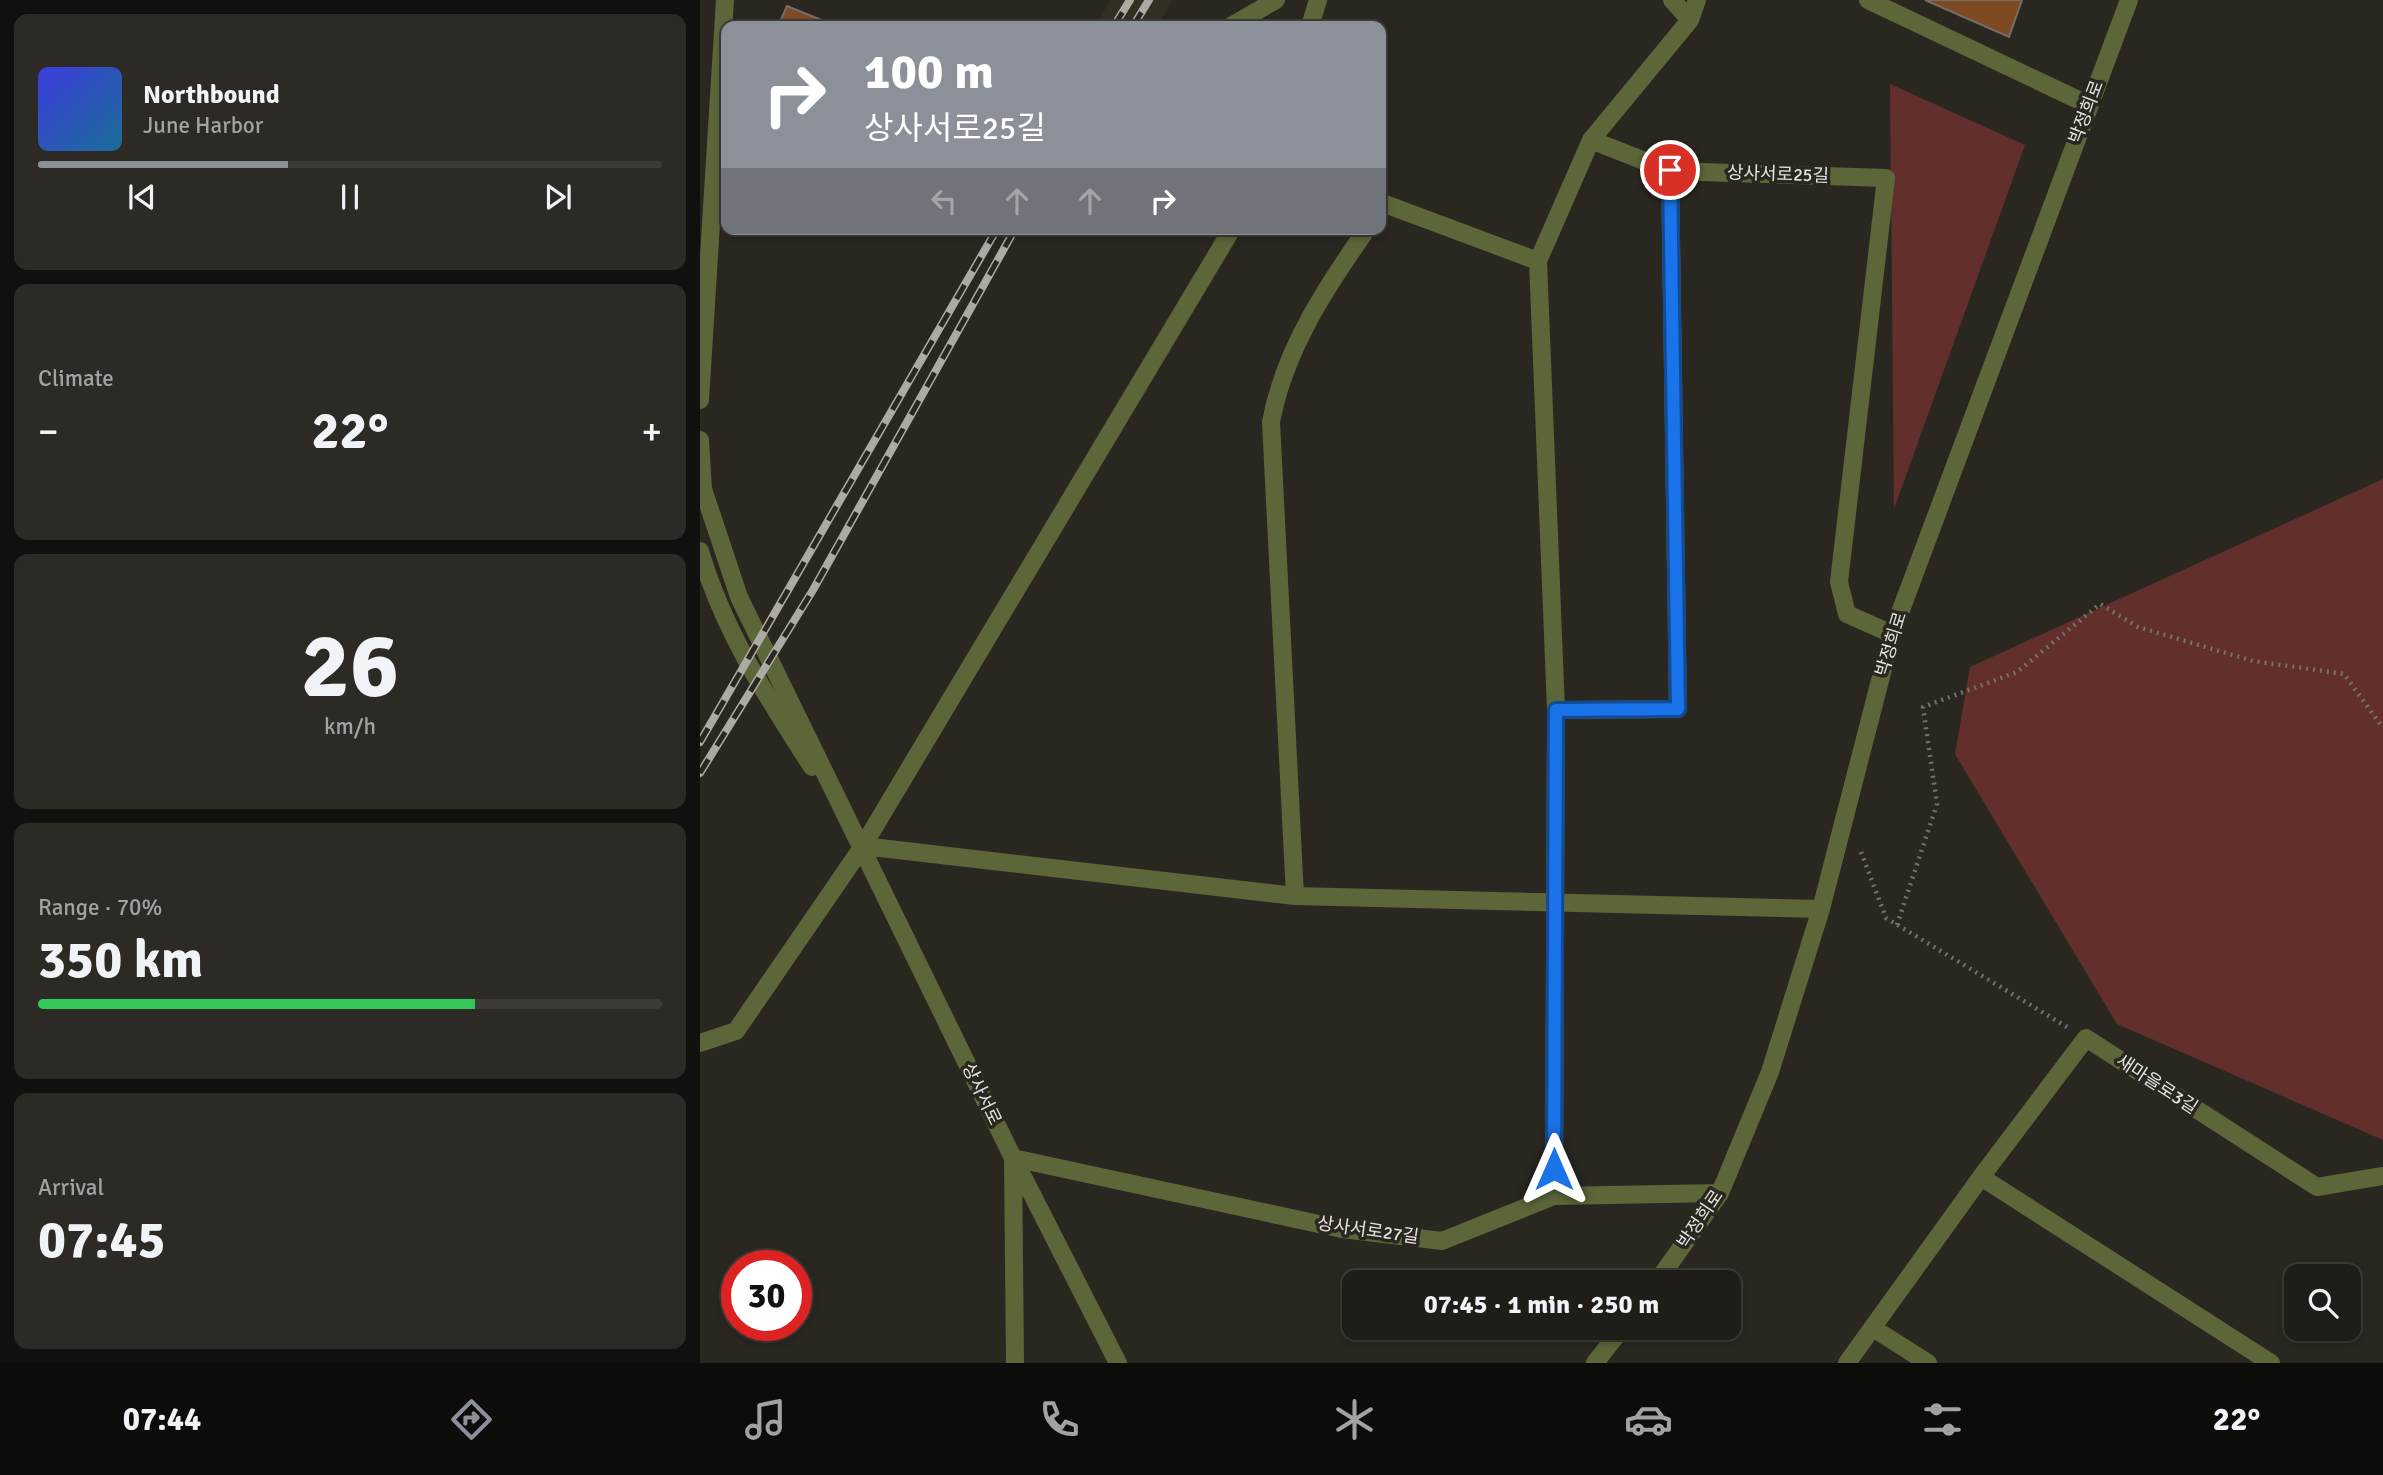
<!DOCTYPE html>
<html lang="en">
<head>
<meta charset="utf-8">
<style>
	body { margin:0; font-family:Signika,"Noto Sans KR",sans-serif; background:#2d2a26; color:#f1f3f6; height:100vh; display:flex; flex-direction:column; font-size:26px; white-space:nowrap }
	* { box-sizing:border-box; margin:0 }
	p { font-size:23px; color:#a2a2a2 }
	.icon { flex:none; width:38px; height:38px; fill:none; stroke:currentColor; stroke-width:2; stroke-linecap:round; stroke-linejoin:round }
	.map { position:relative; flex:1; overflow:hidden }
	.sheet { display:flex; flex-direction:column; gap:14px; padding:14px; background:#12100e; width:700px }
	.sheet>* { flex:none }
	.hud { position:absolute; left:21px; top:21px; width:665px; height:214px; border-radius:14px; box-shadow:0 4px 10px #0003,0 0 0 2px #3d3b38; background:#8c9099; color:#fff; overflow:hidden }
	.controls { position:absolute; left:1584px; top:1264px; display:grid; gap:14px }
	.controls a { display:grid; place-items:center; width:77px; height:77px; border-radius:14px; background:#201d19; box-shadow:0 4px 10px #0003,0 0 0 2px #3d3b38; font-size:35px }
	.speed { position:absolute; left:21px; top:1250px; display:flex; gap:14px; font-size:35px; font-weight:700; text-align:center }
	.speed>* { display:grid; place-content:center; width:91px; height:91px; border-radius:50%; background:#201d19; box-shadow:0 4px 10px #0003,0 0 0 2px #3d3b38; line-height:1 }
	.speed .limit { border:10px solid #d22; background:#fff; color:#111 }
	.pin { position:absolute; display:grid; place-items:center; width:60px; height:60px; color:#fff; margin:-30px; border:4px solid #fff; border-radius:50%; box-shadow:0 2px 7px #0007 }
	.me { position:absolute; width:77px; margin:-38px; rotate:0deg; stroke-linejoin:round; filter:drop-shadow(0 0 5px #0008) }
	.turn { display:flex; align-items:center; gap:24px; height:147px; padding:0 28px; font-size:32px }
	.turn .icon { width:91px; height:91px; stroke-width:2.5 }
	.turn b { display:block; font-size:49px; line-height:60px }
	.lanes { display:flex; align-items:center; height:66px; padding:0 28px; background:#0003; justify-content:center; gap:35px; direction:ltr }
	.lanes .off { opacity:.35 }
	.big { font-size:52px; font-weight:700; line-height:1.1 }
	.sheet .widget { flex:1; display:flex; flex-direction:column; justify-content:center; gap:10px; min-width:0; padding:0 24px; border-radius:14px; background:#2d2a26 }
	.sheet .dial { align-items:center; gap:0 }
	.dial b { font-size:91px; line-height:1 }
	.song { display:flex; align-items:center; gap:21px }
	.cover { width:84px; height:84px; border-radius:10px; background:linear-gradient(135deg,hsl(240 70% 55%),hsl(200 70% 35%)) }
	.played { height:7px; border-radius:4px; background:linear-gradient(90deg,#8c9099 40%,#3d3b38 40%) }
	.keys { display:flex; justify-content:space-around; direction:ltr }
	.heat { display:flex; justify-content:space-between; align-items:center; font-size:38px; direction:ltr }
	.charge { height:10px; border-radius:5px; background:linear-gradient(90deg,#34c759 70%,#3d3b38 0) }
	.trip { position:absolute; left:642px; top:1270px; width:399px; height:70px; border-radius:14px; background:#201d19; box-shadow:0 4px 10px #0003,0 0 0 2px #3d3b38; font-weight:700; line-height:70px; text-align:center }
	.dock { display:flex; height:112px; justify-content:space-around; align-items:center; background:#0d0c0a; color:#a2a2a2 }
	.dock .icon { width:49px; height:49px }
	.dock .on { color:#8c9099 }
	.dock b { font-size:32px; color:#f1f3f6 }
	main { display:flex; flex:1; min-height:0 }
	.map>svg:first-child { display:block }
</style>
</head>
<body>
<main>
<section class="sheet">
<div class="widget">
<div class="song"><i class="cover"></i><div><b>Northbound</b><p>June Harbor</p></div></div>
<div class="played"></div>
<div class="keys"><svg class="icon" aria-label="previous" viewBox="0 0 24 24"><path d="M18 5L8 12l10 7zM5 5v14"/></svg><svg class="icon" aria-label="pause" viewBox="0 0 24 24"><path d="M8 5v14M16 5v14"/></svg><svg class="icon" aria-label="next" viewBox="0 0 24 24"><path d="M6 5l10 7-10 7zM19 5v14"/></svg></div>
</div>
<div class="widget"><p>Climate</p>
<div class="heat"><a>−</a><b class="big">22°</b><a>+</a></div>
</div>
<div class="widget dial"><b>26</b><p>km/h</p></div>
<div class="widget"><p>Range · 70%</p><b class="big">350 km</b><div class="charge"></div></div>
<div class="widget"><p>Arrival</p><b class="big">07:45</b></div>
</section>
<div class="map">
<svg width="1683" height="1363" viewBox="0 0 1683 1363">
	<rect width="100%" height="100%" fill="#2a2721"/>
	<!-- built -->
	<path fill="#332e22" d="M410 0H473L457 26H396Z"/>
	<!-- green -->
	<path fill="#632f2d" d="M1190 84 1325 145 1194 509Z
		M1683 479V1140L1417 1024 1255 754 1270 667Z"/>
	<!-- building -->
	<path fill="#7e4a22" stroke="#756d68" stroke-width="2" d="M1225 0H1322L1309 37Z
		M87 6 136 26H78Z"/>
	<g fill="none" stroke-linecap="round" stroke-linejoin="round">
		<!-- path -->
		<path stroke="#74716c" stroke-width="4.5" stroke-dasharray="2 5" stroke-linecap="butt" d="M1161 852 1186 918 1367 1027
			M1197 925 1237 804 1223 707 1317 672 1400 604 1438 627 1553 661 1644 674 1683 728"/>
		<!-- minor -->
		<path stroke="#5d6639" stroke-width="18" d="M972 0 990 20 997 0
			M1168 0 1389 105
			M531 26 576 0
			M610 26 618 0
			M970 171 1186 178 1139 582 1147 614 1192 634
			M681 210 685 204 838 261
			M0 400 25 0
			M0 440 3 489 39 597 313 1158 315 1363
			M0 551C24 632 67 697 112 767
			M856 710 978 709 970 171 891 140
			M163 846 595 896 1121 909
			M595 896 571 422C584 351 626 287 667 229
			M0 1043 36 1031 163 846 532 229
			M313 1158 642 1229 742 1241 854 1196 1020 1193
			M315 1161 418 1363
			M1281 1177 1571 1363
			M854 1196 856 710 838 261 891 140 990 20
			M956 1283 1020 1193 1070 1072 1121 909 1192 634 1429 0
			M1173 1328 1228 1363
			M895 1363 922 1328
			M1147 1363 1281 1177 1386 1038 1617 1187 1683 1176"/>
		<!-- rail casing -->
		<g stroke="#acaaa5" stroke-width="8">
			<path id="rail" d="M414 26 430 0
				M433 26 449 0
				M0 742 297 229
				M0 773 113 590 315 229"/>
		</g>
		<!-- rail -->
		<use href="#rail" stroke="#2a2721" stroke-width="5" stroke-dasharray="16" stroke-linecap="butt"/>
	</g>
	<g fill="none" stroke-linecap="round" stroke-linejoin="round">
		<!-- route casing -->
		<g stroke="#114b97" stroke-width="18">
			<path id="route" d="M854 1169 856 710 978 709 970 170"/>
		</g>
		<!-- route -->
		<use href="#route" stroke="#1a73e8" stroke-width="12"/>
	</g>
	<g text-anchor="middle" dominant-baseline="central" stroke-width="7" stroke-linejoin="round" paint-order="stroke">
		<!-- street labels -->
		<g font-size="18" fill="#e5e3df" stroke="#2a2721">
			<text transform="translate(1386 112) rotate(-69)">박정희로</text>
			<text transform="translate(1078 174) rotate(2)">상사서로25길</text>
			<text transform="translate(1191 644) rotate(-73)">박정희로</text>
			<text transform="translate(1457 1084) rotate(33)">새마을로3길</text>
			<text transform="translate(282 1094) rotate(64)">상사서로</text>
			<text transform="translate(1000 1219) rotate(-56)">박정희로</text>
			<text transform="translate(668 1230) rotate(8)">상사서로27길</text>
		</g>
	</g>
</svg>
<div class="controls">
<a><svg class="icon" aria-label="search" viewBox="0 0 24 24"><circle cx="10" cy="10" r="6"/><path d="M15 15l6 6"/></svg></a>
</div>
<div class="speed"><div class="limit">30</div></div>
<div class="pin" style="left:970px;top:170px;background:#d93025"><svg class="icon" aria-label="arrive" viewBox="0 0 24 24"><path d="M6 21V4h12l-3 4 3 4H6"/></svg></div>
<svg class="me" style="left:854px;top:1169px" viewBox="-20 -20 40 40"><path d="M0-17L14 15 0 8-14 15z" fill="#1a73e8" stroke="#fff" stroke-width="4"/></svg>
<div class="trip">07:45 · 1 min · 250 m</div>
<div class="hud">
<div class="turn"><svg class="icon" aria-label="right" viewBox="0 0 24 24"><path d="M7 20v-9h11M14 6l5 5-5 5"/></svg><div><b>100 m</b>상사서로25길</div></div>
<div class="lanes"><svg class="icon off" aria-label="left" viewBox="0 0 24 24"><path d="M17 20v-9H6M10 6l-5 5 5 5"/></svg><svg class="icon off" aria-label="ahead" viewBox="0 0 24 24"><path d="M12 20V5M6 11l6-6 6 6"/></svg><svg class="icon off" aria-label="ahead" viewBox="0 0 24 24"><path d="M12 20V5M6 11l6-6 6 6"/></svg><svg class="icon" aria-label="right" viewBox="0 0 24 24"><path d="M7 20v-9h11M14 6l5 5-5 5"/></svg></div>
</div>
</div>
</main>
<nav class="dock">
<b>07:44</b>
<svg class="icon on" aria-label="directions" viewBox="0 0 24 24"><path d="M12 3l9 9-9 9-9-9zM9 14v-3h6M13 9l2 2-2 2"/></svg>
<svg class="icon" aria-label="music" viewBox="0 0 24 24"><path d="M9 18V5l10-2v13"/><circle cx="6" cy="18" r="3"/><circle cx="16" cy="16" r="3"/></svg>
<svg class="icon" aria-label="phone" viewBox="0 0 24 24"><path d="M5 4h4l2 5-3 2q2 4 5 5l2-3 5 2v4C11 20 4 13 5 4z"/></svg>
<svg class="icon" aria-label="climate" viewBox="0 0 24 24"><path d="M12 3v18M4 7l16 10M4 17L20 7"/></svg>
<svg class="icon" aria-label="car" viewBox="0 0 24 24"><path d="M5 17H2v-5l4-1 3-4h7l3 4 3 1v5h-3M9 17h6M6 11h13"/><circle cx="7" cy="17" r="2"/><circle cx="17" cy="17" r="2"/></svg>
<svg class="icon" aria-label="filters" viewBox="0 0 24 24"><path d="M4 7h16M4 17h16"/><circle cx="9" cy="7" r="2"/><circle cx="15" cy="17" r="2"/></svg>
<b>22°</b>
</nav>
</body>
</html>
